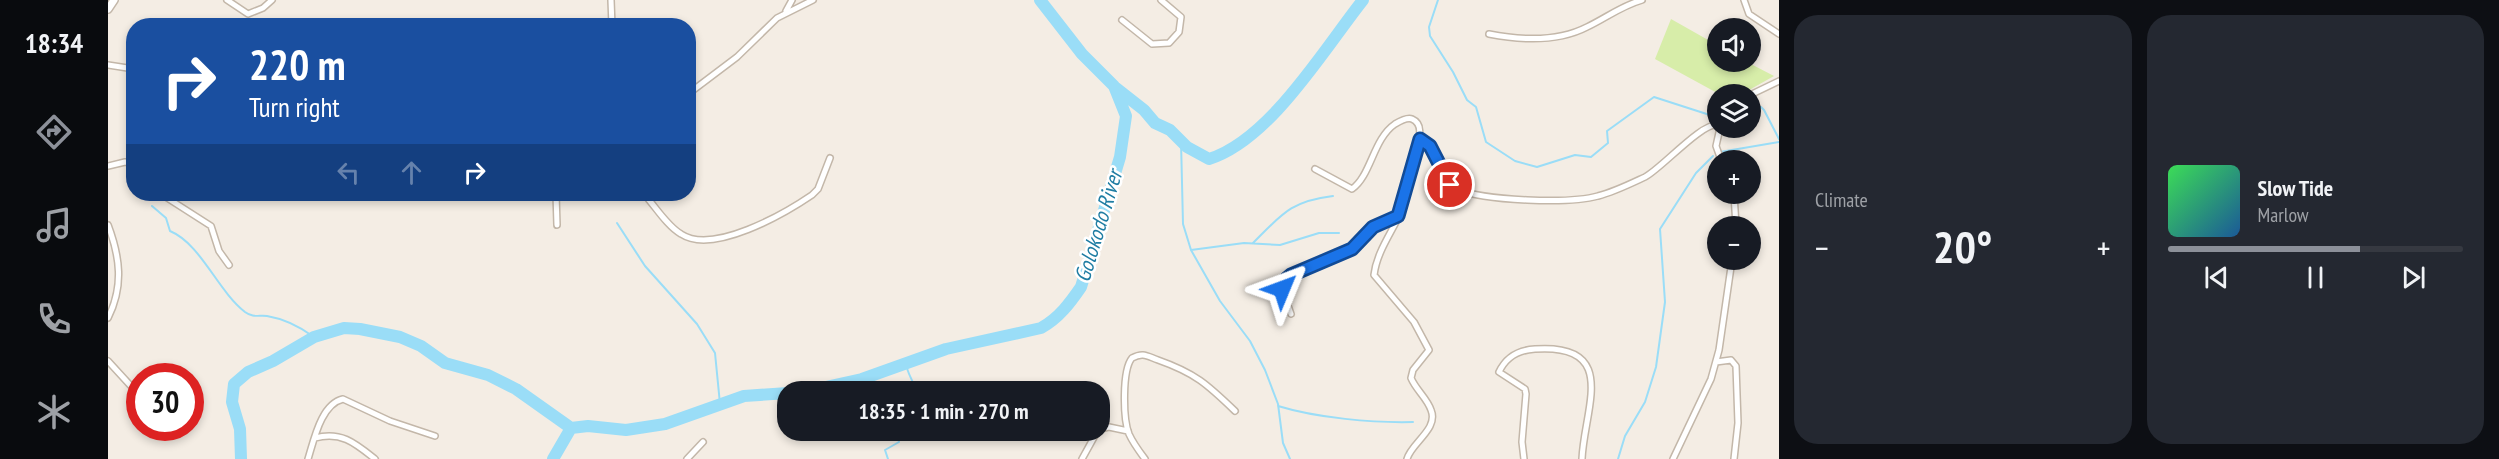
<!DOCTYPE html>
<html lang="en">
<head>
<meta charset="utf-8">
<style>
	body { margin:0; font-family:"PT Sans Narrow",sans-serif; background:#242831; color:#f1f3f6; height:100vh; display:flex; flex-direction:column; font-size:22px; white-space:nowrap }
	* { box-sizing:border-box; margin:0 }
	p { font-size:20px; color:#9ea1a6 }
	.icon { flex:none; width:33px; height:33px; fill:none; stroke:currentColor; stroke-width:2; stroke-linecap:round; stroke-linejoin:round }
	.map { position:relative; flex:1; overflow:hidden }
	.side { display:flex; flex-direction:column; gap:15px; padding:15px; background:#0d0f14; width:720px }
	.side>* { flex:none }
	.hud { position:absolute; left:18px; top:18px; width:570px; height:183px; border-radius:24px; box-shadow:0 3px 9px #0003; background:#1a4fa0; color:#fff; overflow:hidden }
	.fabs { position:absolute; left:1599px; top:18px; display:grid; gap:12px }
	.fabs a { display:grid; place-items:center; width:54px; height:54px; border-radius:50%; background:#171b24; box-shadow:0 3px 9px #0003; font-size:30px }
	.speed { position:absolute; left:18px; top:363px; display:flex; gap:12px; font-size:30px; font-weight:700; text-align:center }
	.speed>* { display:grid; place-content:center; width:78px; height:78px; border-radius:50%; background:#171b24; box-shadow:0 3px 9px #0003; line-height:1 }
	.speed .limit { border:9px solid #d22; background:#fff; color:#111 }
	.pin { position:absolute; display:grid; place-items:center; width:51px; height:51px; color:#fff; margin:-26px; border:3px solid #fff; border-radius:50%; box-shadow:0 2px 6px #0007 }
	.me { position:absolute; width:66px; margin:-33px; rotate:46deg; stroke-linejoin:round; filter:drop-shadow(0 0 4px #0008) }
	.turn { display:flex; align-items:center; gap:21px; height:126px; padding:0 24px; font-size:27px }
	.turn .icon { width:78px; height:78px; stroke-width:2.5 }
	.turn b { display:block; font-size:42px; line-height:51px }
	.lanes { display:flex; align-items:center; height:57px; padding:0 24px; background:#0003; justify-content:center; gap:30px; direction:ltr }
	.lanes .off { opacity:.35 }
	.big { font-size:45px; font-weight:800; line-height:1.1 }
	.side .widget { flex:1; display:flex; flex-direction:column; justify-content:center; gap:9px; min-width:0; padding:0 21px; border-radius:24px; background:#242831 }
	.song { display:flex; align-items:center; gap:18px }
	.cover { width:72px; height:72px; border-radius:9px; background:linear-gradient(135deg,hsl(130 70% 55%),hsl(210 70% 35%)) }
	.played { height:6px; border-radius:3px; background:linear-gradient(90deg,#8c9099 65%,#363941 65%) }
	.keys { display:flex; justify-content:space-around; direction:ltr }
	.heat { display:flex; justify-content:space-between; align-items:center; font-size:33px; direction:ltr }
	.side .tiles { flex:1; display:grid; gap:15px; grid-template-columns:repeat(2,1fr) }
	.trip { position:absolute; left:669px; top:381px; width:333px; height:60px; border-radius:24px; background:#171b24; box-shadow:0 3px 9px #0003; font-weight:800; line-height:60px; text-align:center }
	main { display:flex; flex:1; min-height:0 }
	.dock { display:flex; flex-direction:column; width:108px; justify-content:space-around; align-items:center; background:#090b0e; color:#9ea1a6 }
	.dock .icon { width:42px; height:42px }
	.dock .current { color:#8c9099 }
	.dock b { font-size:27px; color:#f1f3f6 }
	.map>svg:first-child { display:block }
</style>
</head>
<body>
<main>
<nav class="dock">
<b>18:34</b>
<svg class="icon current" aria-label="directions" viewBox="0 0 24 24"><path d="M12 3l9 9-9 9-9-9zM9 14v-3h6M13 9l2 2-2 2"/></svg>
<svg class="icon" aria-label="music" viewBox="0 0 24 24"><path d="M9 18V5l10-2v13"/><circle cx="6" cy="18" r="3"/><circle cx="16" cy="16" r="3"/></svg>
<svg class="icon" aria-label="phone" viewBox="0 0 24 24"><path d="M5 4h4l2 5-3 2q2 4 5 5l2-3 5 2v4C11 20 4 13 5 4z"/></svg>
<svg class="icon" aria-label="climate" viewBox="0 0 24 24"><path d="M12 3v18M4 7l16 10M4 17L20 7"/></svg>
</nav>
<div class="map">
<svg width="1671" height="459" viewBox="0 0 1671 459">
	<rect width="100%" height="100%" fill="#f4ede4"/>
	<!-- green -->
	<path fill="#d7eda9" d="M1563 19 1609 45 1610 62H1639L1666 76 1634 94H1611L1547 59Z"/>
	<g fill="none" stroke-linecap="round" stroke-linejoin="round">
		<!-- stream -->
		<path stroke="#9addf7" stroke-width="2" d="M1330 0 1321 27 1322 36 1345 72 1359 100 1368 107 1378 142 1407 161 1429 167 1467 155 1483 157 1500 143 1499 131 1546 97 1608 117
			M1642 110 1653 107 1656 110 1671 139
			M1073 141 1075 224 1083 250 1112 301 1142 341 1157 370 1170 404 1175 443 1182 459
			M1612 152 1671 142
			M44 206 58 218 62 231C93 244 109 290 137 312 145 318 151 315 159 316 177 319 191 326 206 337
			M509 223 537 266 589 324 607 353 612 404
			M1145 243C1174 214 1183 201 1225 196
			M1083 250 1136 243 1172 245 1211 233H1231
			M798 363C799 374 806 381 808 392
			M1170 406C1209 418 1265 423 1305 422
			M780 459 777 450 791 442 789 435 793 430
			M1510 459 1517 436 1537 402 1548 367 1557 302 1552 229 1588 173 1605 156"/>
		<!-- river -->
		<path stroke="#9addf7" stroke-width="12" d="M1008 88 1036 110 1047 123 1062 130 1079 147 1101 159C1162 140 1216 49 1255 0
			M695 392 754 379 838 349 933 328C951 318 962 303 973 287L1012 157 1018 116 1006 86 974 54 932 0
			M133 459 132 429 124 402 126 384 140 372 165 361 206 337 236 328 252 329 292 337 313 346 337 363 380 375 408 389 463 428
			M445 459 463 428 480 426 518 430 557 424 636 396 680 393"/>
		<!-- minor casing -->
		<g stroke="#c3b7a9" stroke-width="8">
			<path id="minor" d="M119 0 140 14 155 8 164 0
				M503 0 504 26
				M1636 0 1641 14 1671 34
				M678 11 684 0
				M1014 20 1044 44 1061 43 1071 32 1073 17 1053 0
				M1381 34C1412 40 1450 42 1479 27 1498 18 1513 6 1534 0
				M0 65 26 69
				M580 94 629 57 669 18 705 0
				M1642 95 1671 81
				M1612 128 1608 146 1613 160
				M1312 139C1333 148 1328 180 1349 189 1376 201 1462 204 1490 196 1506 192 1522 184 1537 177 1554 168 1594 122 1610 125
				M0 166 17 162 26 163
				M1207 169 1244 189C1263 176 1265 139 1287 124 1292 121 1299 117 1304 119 1318 125 1309 143 1307 153 1303 171 1301 189 1295 207 1286 230 1269 250 1266 275L1306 322 1321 350 1305 370 1303 378C1308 390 1319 398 1323 410 1331 429 1303 443 1299 459
				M53 194 103 226 111 251 121 265
				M448 194 449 225
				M536 194C547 206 559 226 573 234 605 255 676 214 704 195L710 189 722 158
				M1626 194 1628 226
				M0 225C12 257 16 286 0 318
				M1183 314 1174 289 1179 278 1244 249 1265 227 1290 216
				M0 361 22 385
				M1608 362 1623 360 1628 366 1630 423 1626 459
				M992 429 1001 427 1020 431
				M207 438C233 431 247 443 267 459
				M200 459C206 440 213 404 235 399L282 421 327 436
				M579 459 595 442
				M974 459 990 430
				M1037 459C1031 451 1025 443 1021 434 1015 419 1014 370 1024 358 1035 352 1039 356 1050 360 1087 373 1099 384 1127 411
				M1416 459 1414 442 1418 394 1417 389 1391 372C1398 357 1410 350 1427 349 1512 343 1476 409 1474 459
				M1565 459 1603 379 1611 350 1624 260"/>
		</g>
		<!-- tertiary casing -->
		<g stroke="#c3b7a9" stroke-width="10">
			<path id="tertiary" d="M0 9 6 0"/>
		</g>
		<!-- minor -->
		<use href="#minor" stroke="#fff" stroke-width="5"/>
		<!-- tertiary -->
		<use href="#tertiary" stroke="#fff" stroke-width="7"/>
	</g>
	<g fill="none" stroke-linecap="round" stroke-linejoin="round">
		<!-- route casing -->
		<g stroke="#114b97" stroke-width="15">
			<path id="route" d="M1174 289 1176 281 1183 275 1244 249 1265 227 1290 216 1312 139 1322 146 1342 185"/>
		</g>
		<!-- route -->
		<use href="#route" stroke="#1a73e8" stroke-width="10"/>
	</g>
	<g text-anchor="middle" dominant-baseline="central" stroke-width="5" stroke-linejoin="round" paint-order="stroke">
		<!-- water labels -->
		<g font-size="22" font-style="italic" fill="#1f7da3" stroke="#fff">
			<text transform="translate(990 226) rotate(-73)">Golokodo River</text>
		</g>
	</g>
</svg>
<div class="fabs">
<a><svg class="icon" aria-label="sound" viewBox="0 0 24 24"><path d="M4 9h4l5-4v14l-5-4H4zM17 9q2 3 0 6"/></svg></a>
<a><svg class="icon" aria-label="layers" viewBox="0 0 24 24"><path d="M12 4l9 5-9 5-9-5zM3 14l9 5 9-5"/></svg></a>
<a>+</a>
<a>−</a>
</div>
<div class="speed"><div class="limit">30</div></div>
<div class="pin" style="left:1342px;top:185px;background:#d93025"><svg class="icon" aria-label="arrive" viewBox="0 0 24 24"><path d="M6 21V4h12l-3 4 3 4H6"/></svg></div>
<svg class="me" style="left:1174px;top:289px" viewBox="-20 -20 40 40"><path d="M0-17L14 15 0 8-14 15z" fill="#1a73e8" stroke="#fff" stroke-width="4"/></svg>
<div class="trip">18:35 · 1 min · 270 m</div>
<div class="hud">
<div class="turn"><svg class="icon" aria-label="right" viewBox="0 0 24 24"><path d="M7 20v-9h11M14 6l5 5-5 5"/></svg><div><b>220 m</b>Turn right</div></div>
<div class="lanes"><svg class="icon off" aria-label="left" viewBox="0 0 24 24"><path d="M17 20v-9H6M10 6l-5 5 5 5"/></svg><svg class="icon off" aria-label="ahead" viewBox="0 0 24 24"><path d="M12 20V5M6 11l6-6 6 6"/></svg><svg class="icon" aria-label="right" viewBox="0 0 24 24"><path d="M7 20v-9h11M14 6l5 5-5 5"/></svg></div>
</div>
</div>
<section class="side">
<div class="tiles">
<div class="widget"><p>Climate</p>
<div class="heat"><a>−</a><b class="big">20°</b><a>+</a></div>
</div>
<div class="widget">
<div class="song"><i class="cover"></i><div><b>Slow Tide</b><p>Marlow</p></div></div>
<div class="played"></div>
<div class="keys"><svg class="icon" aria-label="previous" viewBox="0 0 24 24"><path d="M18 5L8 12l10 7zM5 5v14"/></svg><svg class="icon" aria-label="pause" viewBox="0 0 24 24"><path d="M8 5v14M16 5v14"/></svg><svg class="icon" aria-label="next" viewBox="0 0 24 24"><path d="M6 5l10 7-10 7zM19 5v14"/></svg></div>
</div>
</div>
</section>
</main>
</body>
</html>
